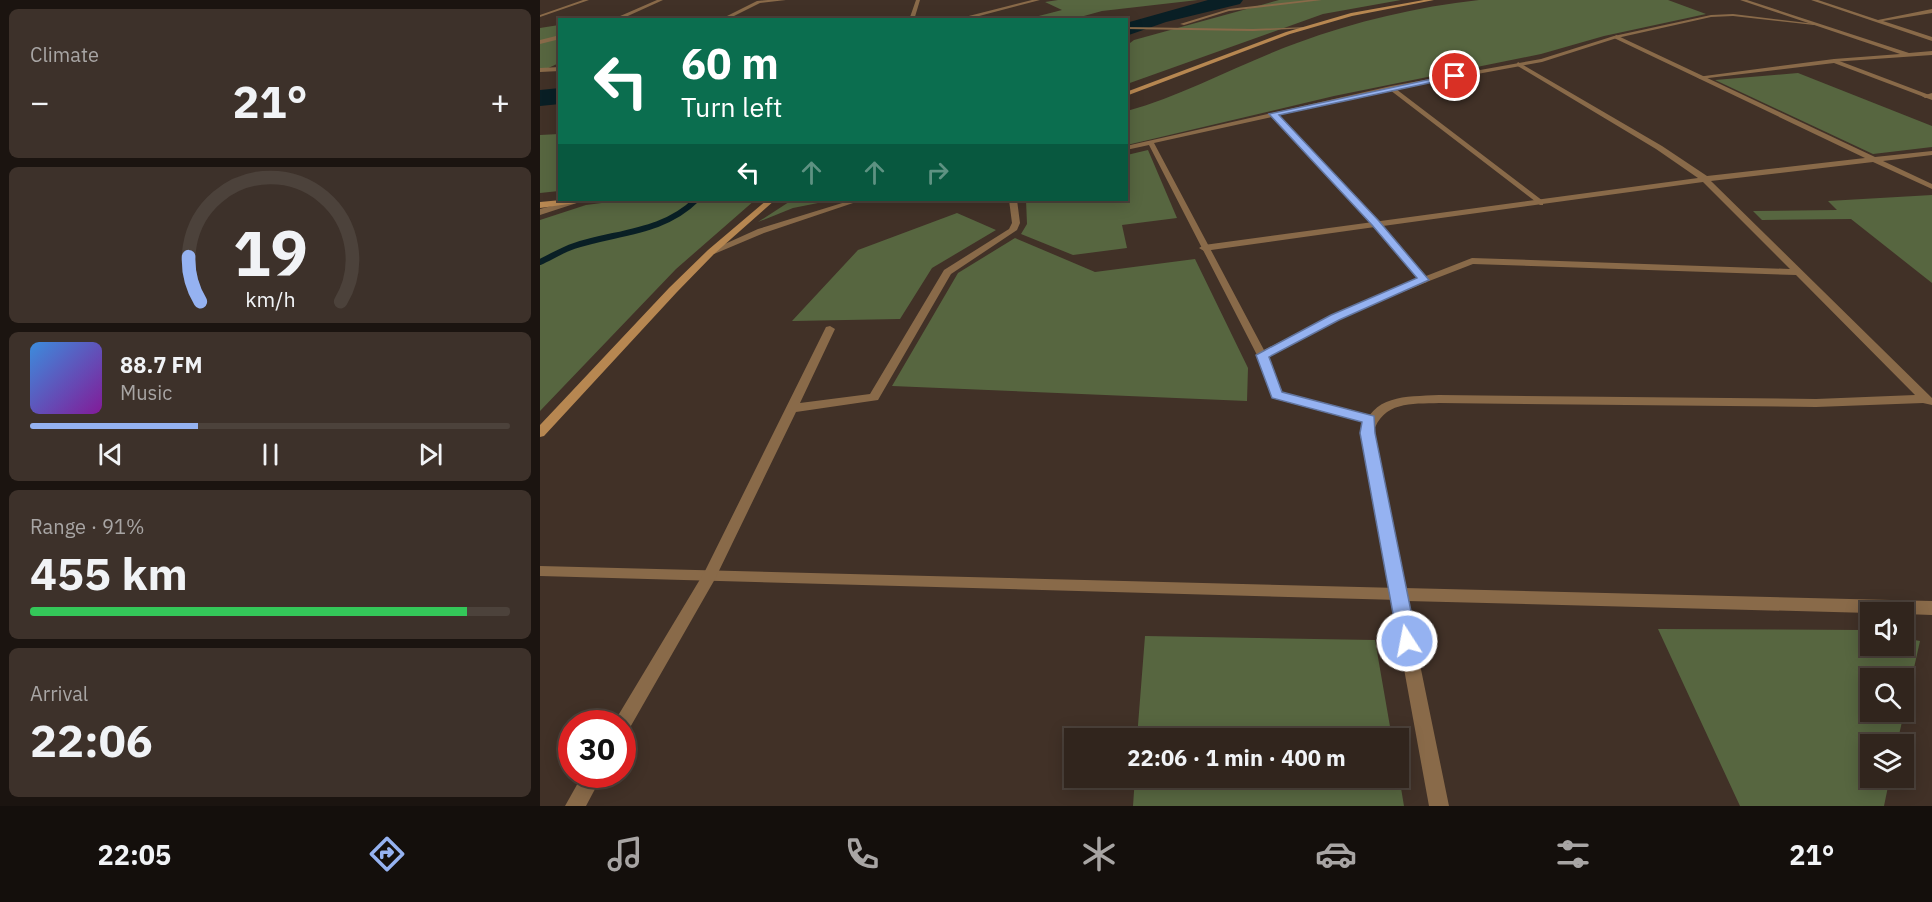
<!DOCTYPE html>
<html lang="en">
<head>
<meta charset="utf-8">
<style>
	body { margin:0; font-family:"IBM Plex Sans",sans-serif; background:#3d312a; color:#f1f3f6; height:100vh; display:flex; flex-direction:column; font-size:22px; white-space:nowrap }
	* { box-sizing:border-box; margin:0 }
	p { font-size:20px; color:#a8a5a4 }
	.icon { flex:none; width:33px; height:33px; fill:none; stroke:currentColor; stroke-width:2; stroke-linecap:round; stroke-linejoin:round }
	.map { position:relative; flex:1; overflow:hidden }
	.drawer { display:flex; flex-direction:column; gap:9px; padding:9px; background:#1b1410; width:540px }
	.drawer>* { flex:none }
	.banner { position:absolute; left:18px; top:18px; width:570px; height:183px; border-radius:0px; box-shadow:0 3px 15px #0003,0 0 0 2px #4c423b; background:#0b6e4f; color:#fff; overflow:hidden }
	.fabs { position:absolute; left:1320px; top:602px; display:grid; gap:12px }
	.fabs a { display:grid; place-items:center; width:54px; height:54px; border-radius:0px; background:#31251d; box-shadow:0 3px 15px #0003,0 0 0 2px #4c423b; font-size:30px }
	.speed { position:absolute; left:18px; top:710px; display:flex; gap:12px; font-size:30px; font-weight:700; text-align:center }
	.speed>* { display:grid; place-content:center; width:78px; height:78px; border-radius:50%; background:#31251d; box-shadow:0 3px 15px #0003,0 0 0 2px #4c423b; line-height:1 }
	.speed .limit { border:9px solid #d22; background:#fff; color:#111 }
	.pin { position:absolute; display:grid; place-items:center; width:51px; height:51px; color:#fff; margin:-26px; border:3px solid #fff; border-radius:50%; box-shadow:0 2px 6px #0007 }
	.me { position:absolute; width:66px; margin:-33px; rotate:349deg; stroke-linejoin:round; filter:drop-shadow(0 0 4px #0008) }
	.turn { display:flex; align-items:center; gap:21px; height:126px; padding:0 24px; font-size:27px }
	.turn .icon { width:78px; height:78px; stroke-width:2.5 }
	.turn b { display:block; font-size:42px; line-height:51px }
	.lanes { display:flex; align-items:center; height:57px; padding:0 24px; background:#0003; justify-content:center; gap:30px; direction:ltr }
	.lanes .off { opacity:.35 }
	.big { font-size:45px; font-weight:700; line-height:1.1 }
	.drawer .widget { flex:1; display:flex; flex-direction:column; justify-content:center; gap:9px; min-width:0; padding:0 21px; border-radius:9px; background:#3d312a }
	.drawer .dial { align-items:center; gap:0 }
	.dial svg { height:156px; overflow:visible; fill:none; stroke:#4c423b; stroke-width:7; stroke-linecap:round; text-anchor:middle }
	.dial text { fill:#f1f3f6; stroke:none }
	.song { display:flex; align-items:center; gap:18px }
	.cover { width:72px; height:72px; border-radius:9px; background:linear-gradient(135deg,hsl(210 70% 55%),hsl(290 70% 35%)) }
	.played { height:6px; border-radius:3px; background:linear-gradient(90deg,#95b2f1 35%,#4c423b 35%) }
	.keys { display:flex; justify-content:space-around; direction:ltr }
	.heat { display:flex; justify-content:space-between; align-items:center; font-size:33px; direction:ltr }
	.charge { height:9px; border-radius:4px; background:linear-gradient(90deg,#34c759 91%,#4c423b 0) }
	.trip { position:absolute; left:524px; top:728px; width:345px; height:60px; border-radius:0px; background:#31251d; box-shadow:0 3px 15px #0003,0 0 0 2px #4c423b; font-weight:700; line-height:60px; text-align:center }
	.tabs { display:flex; height:96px; justify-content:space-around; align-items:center; background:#140f0c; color:#a8a5a4 }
	.tabs .icon { width:42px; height:42px }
	.tabs .current { color:#95b2f1 }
	.tabs b { font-size:27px; color:#f1f3f6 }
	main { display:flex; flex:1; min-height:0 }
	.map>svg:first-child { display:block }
</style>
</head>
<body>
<main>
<section class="drawer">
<div class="widget"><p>Climate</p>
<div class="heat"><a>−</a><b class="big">21°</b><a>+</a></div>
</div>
<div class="widget dial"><svg viewBox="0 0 100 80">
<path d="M14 69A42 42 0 1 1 86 69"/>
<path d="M14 69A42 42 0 0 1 8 46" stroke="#95b2f1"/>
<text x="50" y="56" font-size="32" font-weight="700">19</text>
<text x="50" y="72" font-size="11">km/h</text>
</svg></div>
<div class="widget">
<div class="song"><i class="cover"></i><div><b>88.7 FM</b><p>Music</p></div></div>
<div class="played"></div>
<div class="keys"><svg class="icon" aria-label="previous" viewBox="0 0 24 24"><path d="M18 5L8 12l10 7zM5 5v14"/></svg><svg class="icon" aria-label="pause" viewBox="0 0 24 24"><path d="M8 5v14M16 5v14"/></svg><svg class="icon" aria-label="next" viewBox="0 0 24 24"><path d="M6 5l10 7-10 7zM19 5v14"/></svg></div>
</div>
<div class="widget"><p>Range · 91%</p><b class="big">455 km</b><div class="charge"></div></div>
<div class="widget"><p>Arrival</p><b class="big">22:06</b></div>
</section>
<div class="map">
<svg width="1392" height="806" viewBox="0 0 1392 806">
	<rect width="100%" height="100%" fill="#413127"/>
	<!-- green -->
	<path fill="#576640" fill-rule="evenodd" d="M518 0H658L562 11 533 19H487L522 10 505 2Z
		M739 0H861L783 14 587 84 586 46 594 40Z
		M939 0H1128L1166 14 1064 36 1001 54 794 96 587 145V111C645 95 699 64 757 43 817 21 876 7 939 0Z
		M19 25V63L0 72V28Z
		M1258 73 1392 126V147L1333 154 1175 80Z
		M19 134V191L0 193V135Z
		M608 150 637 218 582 225 587 248 533 255 481 234 487 224 486 200H586L587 155Z
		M1392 195V283L1311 219 1222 220 1213 211 1297 210 1288 201Z
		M85 200H215L136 269 0 411V220L46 205Z
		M252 200H293L253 208 218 222Z
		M417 213 456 230 392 268 360 319 252 321 318 250Z
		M475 238 555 272 655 259 708 368 707 401 352 386 418 273Z
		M1118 629 1323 630 1330 632V645H1364V638L1380 641 1357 744H1330V777H1350L1344 806H1200ZM1330 678H1364V711H1330Z
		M605 636 835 640 852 738H597Z
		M858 770 864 806H593L595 777H858Z"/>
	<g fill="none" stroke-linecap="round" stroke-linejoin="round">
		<!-- stream -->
		<path stroke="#091f25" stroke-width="6" d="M0 262C11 257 22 250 34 246 76 232 123 233 156 200"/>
		<!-- river -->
		<path fill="#091f25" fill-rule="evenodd" d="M668 0H703L700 4 626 22 586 36V23Z
			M20 88V104L0 106V90Z"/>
		<!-- lane -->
		<path fill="#896a49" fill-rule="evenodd" d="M43 0H49L0 17V15Z
			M228 0H246L220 3 186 20H179L217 1Z
			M768 0H782L689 11 644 25 640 24 689 9Z
			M1193 14 1276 24 1274 25 1193 16 1171 17 1077 38 1002 62 856 89 1003 201V205H1000L850 90 738 115 839 221V225H833L732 117 614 143 724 350 792 315 881 278H887V282L798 319 727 356 740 393 833 417 834 420 833 423 829 424 732 397 717 355 609 145 586 150V146L851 86 1001 59 1074 36 1171 15Z
			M586 27 713 29 768 27 770 28 713 31 586 29Z
			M1294 59 1392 96V100L1294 63 1160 79 1157 77Z
			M312 200H322L224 233 174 254H168L167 252 218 229Z
			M0 566 859 588 864 590 866 594 864 598 859 600 0 576Z"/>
		<!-- street -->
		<path fill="#896a49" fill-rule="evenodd" d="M117 0H123L79 20H71Z
			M376 0H380L374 20H369Z
			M492 0H500L424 20H413Z
			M1200 0H1207L1369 53 1392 51V55L1292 62 1294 59 1360 54Z
			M1271 0H1278L1338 20 1392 9V13L1343 21 1392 37V41Z
			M20 35V39L0 44V40Z
			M1076 35 1335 157 1392 151V155L1343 161 1392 184V189L1333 162 1171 181 1392 398V405L1383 403 1276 407 899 403C871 404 843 401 833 433L864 588 1392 601V615L1364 614V612L1330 613 867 601 909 806H889L821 433C833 394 864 397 899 395L1276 399 1375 395 1256 275 933 264 884 283 881 282 835 227 664 251 659 248 664 245 1158 178 1116 149 976 65 978 62 1122 146 1167 176 1325 158 1074 38ZM1163 182 1250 269 932 258 886 276 843 226Z
			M20 67V71L0 72V68Z
			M1392 93V97L1385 98 1382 96Z
			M35 200H46L0 215V209Z
			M469 200H477L480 223 477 230 411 274 338 400 256 412 175 579 88 731 82 734V723H74L76 719 165 571 286 327 290 326 295 329 260 403 330 394 404 270 469 229 472 223Z
			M43 774H63L46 806H25Z"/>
		<!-- secondary -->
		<path fill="#b78751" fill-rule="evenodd" d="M884 0H894L812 16 750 34 586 96V92L746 32 811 13Z
			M21 200H40L36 203 0 208V202Z
			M227 200H235L174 254 137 292 4 436 0 437V425L129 288 168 250Z"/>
	</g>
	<!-- route -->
	<path fill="#95b2f1" stroke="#61749d" stroke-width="1.5" d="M915 74 917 77 739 115 839 221 889 280 799 320 729 357 742 392 834 416 835 433 877 641 874 647 867 649 861 647 858 641 820 433 822 422 732 398 716 355 791 315 877 278 832 225 729 114Z"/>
</svg>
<div class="fabs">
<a><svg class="icon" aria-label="sound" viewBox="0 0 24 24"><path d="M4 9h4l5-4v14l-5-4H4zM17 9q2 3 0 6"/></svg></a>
<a><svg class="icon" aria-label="search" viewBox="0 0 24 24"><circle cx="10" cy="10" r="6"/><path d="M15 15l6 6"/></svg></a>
<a><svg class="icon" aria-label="layers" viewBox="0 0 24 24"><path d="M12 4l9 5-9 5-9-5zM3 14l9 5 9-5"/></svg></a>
</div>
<div class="speed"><div class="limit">30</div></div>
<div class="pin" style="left:915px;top:76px;background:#d93025"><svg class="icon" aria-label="arrive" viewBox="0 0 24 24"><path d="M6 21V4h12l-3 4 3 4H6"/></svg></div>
<svg class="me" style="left:867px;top:641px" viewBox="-20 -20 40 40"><circle r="17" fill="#95b2f1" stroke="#fff" stroke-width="3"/><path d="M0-11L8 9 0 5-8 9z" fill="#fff"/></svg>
<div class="trip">22:06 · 1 min · 400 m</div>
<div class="banner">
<div class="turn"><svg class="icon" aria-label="left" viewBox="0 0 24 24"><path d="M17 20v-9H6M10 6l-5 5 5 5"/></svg><div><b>60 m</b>Turn left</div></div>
<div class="lanes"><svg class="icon" aria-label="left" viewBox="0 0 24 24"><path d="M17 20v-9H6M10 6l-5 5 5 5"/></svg><svg class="icon off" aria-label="ahead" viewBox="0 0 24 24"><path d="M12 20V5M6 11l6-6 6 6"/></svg><svg class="icon off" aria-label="ahead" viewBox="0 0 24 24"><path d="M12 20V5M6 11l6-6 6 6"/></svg><svg class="icon off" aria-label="right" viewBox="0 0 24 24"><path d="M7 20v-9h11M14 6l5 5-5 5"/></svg></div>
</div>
</div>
</main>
<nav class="tabs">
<b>22:05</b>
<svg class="icon current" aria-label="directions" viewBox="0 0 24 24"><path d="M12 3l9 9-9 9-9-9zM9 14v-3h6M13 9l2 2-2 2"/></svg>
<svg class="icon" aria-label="music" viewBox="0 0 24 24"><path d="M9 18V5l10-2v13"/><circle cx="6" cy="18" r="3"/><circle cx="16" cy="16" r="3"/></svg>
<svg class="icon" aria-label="phone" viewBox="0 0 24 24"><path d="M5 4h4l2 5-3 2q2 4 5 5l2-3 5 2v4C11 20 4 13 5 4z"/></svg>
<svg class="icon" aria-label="climate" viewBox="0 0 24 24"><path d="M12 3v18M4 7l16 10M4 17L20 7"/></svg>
<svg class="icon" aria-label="car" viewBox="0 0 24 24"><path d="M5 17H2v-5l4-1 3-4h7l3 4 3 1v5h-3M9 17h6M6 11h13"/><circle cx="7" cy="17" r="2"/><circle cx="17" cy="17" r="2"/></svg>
<svg class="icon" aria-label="filters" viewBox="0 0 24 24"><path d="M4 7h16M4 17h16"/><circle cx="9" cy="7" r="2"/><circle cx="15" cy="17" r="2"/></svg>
<b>21°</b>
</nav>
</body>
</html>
